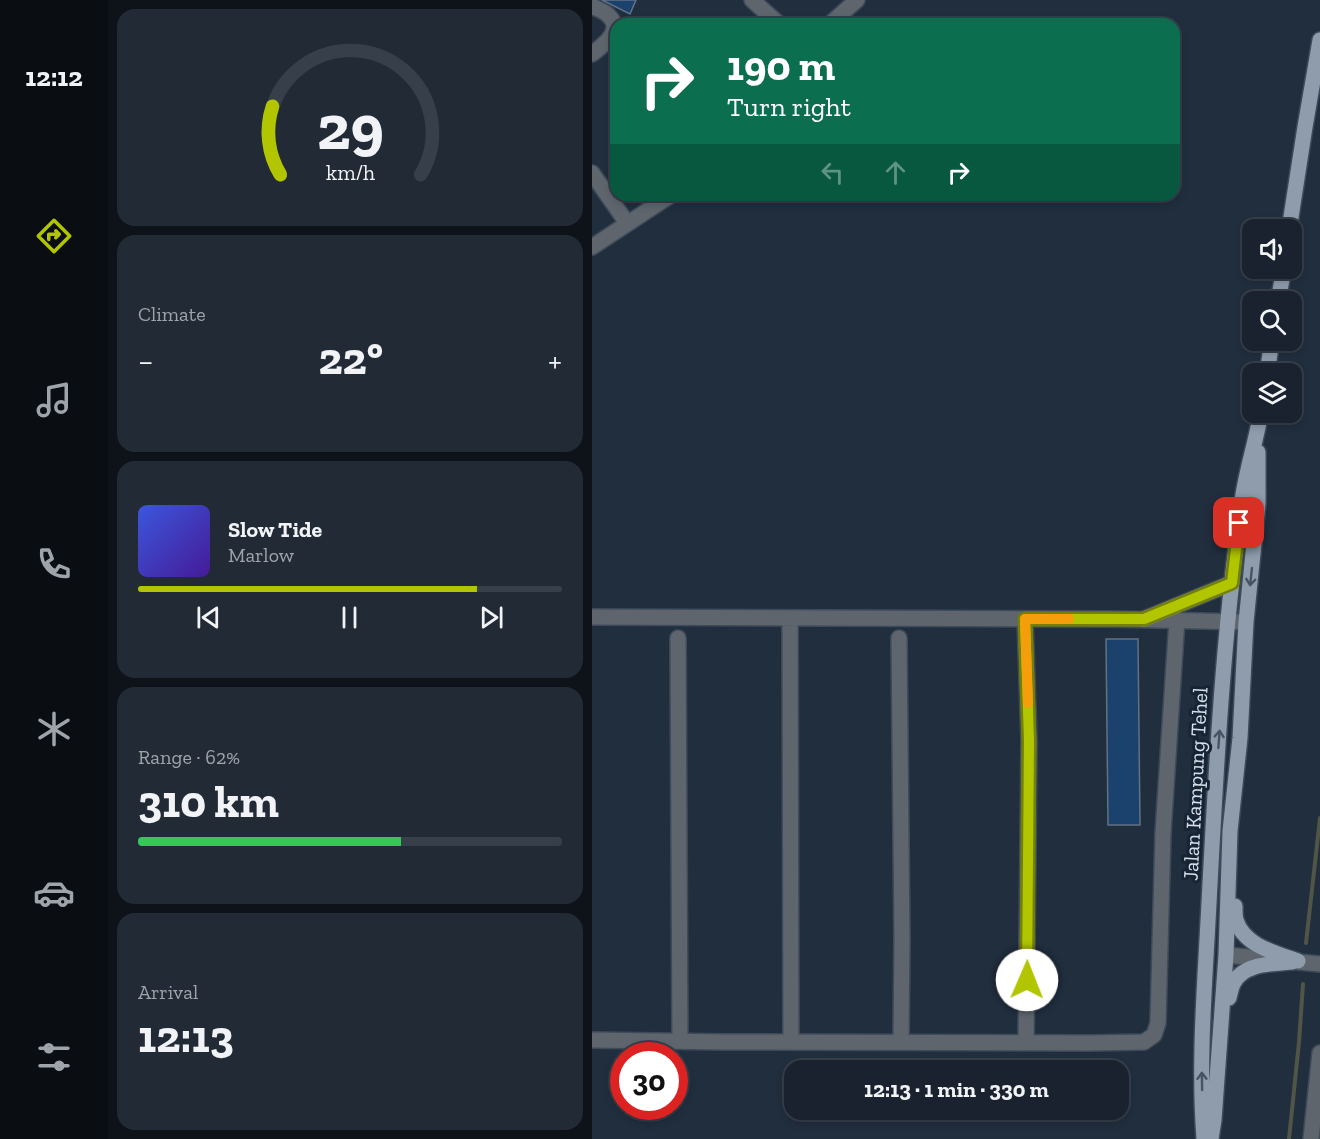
<!DOCTYPE html>
<html lang="en">
<head>
<meta charset="utf-8">
<style>
	body { margin:0; font-family:"Zilla Slab",serif; background:#222a36; color:#f1f3f6; height:100vh; display:flex; flex-direction:column; font-size:22px; white-space:nowrap }
	* { box-sizing:border-box; margin:0 }
	p { font-size:20px; color:#9fa4aa }
	.icon { flex:none; width:33px; height:33px; fill:none; stroke:currentColor; stroke-width:2; stroke-linecap:round; stroke-linejoin:round }
	.map { position:relative; flex:1; overflow:hidden }
	.sheet { display:flex; flex-direction:column; gap:9px; padding:9px; background:#0e1319; width:484px }
	.sheet>* { flex:none }
	.top-card { position:absolute; left:18px; top:18px; width:570px; height:183px; border-radius:18px; box-shadow:0 3px 9px #0003,0 0 0 2px #373f4a; background:#0b6e4f; color:#fff; overflow:hidden }
	.tools { position:absolute; left:650px; top:219px; display:grid; gap:12px }
	.tools a { display:grid; place-items:center; width:60px; height:60px; border-radius:12px; background:#19222e; box-shadow:0 3px 9px #0003,0 0 0 2px #373f4a; font-size:30px }
	.speed { position:absolute; left:18px; top:1042px; display:flex; gap:12px; font-size:30px; font-weight:700; text-align:center }
	.speed>* { display:grid; place-content:center; width:78px; height:78px; border-radius:50%; background:#19222e; box-shadow:0 3px 9px #0003,0 0 0 2px #373f4a; line-height:1 }
	.speed .limit { border:9px solid #d22; background:#fff; color:#111 }
	.pin { position:absolute; display:grid; place-items:center; width:51px; height:51px; color:#fff; margin:-26px; border-radius:12px; box-shadow:0 3px 9px #0006 }
	.me { position:absolute; width:66px; margin:-33px; rotate:1deg; stroke-linejoin:round; filter:drop-shadow(0 0 4px #0008) }
	.turn { display:flex; align-items:center; gap:21px; height:126px; padding:0 18px; font-size:27px }
	.turn .icon { width:78px; height:78px; stroke-width:2.5 }
	.turn b { display:block; font-size:42px; line-height:51px }
	.lanes { display:flex; align-items:center; height:57px; padding:0 18px; background:#0003; justify-content:center; gap:30px; direction:ltr }
	.lanes .off { opacity:.35 }
	.big { font-size:45px; font-weight:800; line-height:1.1 }
	.sheet .card { flex:1; display:flex; flex-direction:column; justify-content:center; gap:9px; min-width:0; padding:0 21px; border-radius:18px; background:#222a36 }
	.sheet .dial { align-items:center; gap:0 }
	.dial svg { height:156px; overflow:visible; fill:none; stroke:#373f4a; stroke-width:7; stroke-linecap:round; text-anchor:middle }
	.dial text { fill:#f1f3f6; stroke:none }
	.song { display:flex; align-items:center; gap:18px }
	.cover { width:72px; height:72px; border-radius:9px; background:linear-gradient(135deg,hsl(230 70% 55%),hsl(260 70% 35%)) }
	.played { height:6px; border-radius:3px; background:linear-gradient(90deg,#b1c500 80%,#373f4a 80%) }
	.keys { display:flex; justify-content:space-around; direction:ltr }
	.heat { display:flex; justify-content:space-between; align-items:center; font-size:33px; direction:ltr }
	.charge { height:9px; border-radius:4px; background:linear-gradient(90deg,#34c759 62%,#373f4a 0) }
	.trip { position:absolute; left:192px; top:1060px; width:345px; height:60px; border-radius:18px; background:#19222e; box-shadow:0 3px 9px #0003,0 0 0 2px #373f4a; font-weight:800; line-height:60px; text-align:center }
	main { display:flex; flex:1; min-height:0 }
	.menu { display:flex; flex-direction:column; width:108px; justify-content:space-around; align-items:center; background:#0a0e12; color:#9fa4aa }
	.menu .icon { width:42px; height:42px }
	.menu .on { color:#b1c500 }
	.menu b { font-size:27px; color:#f1f3f6 }
	.map>svg:first-child { display:block }
</style>
</head>
<body>
<main>
<nav class="menu">
<b>12:12</b>
<svg class="icon on" aria-label="directions" viewBox="0 0 24 24"><path d="M12 3l9 9-9 9-9-9zM9 14v-3h6M13 9l2 2-2 2"/></svg>
<svg class="icon" aria-label="music" viewBox="0 0 24 24"><path d="M9 18V5l10-2v13"/><circle cx="6" cy="18" r="3"/><circle cx="16" cy="16" r="3"/></svg>
<svg class="icon" aria-label="phone" viewBox="0 0 24 24"><path d="M5 4h4l2 5-3 2q2 4 5 5l2-3 5 2v4C11 20 4 13 5 4z"/></svg>
<svg class="icon" aria-label="climate" viewBox="0 0 24 24"><path d="M12 3v18M4 7l16 10M4 17L20 7"/></svg>
<svg class="icon" aria-label="car" viewBox="0 0 24 24"><path d="M5 17H2v-5l4-1 3-4h7l3 4 3 1v5h-3M9 17h6M6 11h13"/><circle cx="7" cy="17" r="2"/><circle cx="17" cy="17" r="2"/></svg>
<svg class="icon" aria-label="filters" viewBox="0 0 24 24"><path d="M4 7h16M4 17h16"/><circle cx="9" cy="7" r="2"/><circle cx="15" cy="17" r="2"/></svg>
</nav>
<section class="sheet">
<div class="card dial"><svg viewBox="0 0 100 80">
<path d="M14 69A42 42 0 1 1 86 69"/>
<path d="M14 69A42 42 0 0 1 10 34" stroke="#b1c500"/>
<text x="50" y="56" font-size="32" font-weight="700">29</text>
<text x="50" y="72" font-size="11">km/h</text>
</svg></div>
<div class="card"><p>Climate</p>
<div class="heat"><a>−</a><b class="big">22°</b><a>+</a></div>
</div>
<div class="card">
<div class="song"><i class="cover"></i><div><b>Slow Tide</b><p>Marlow</p></div></div>
<div class="played"></div>
<div class="keys"><svg class="icon" aria-label="previous" viewBox="0 0 24 24"><path d="M18 5L8 12l10 7zM5 5v14"/></svg><svg class="icon" aria-label="pause" viewBox="0 0 24 24"><path d="M8 5v14M16 5v14"/></svg><svg class="icon" aria-label="next" viewBox="0 0 24 24"><path d="M6 5l10 7-10 7zM19 5v14"/></svg></div>
</div>
<div class="card"><p>Range · 62%</p><b class="big">310 km</b><div class="charge"></div></div>
<div class="card"><p>Arrival</p><b class="big">12:13</b></div>
</section>
<div class="map">
<svg width="728" height="1139" viewBox="0 0 728 1139">
	<rect width="100%" height="100%" fill="#212e3e"/>
	<g fill="none" stroke-linecap="round" stroke-linejoin="round">
		<!-- stream -->
		<path stroke="#505546" stroke-width="4" d="M714 943 728 818
			M697 1139 707 1042 711 984"/>
	</g>
	<!-- building -->
	<path fill="#1b426d" stroke="#627284" stroke-width="1.5" d="M10 0H44L38 14Z
		M514 639H546L548 825H516Z"/>
	<g fill="none" stroke-linecap="round" stroke-linejoin="round">
		<!-- minor casing -->
		<g stroke="#3e4a5a" stroke-width="18">
			<path id="minor" d="M160 0 187 24
				M0 6C5 9 13 11 17 16 32 31 10 46 0 54
				M238 24 265 0
				M0 173 35 223
				M0 247 79 195
				M0 617 518 619 654 622
				M198 618 199 1042
				M433 619 437 741 434 1043
				M86 638 88 1041
				M307 638 310 939 309 1042
				M634 955 728 964
				M0 1040 132 1042 498 1043 552 1042 562 1035 566 1023 571 833 585 619
				M719 1139 728 1053"/>
		</g>
		<!-- major casing -->
		<g stroke="#3e4a5a" stroke-width="18">
			<path id="major" d="M697 230 713 127 728 40
				M686 302 692 268
				M675 374 680 340
				M552 619 640 583
				M643 906C643 910 643 916 644 920 652 946 684 953 706 961
				M637 998C638 994 639 989 641 984 651 963 680 964 700 962
				M612 1139C606 1061 613 982 617 903 624 769 631 634 650 501 654 471 664 442 669 412
				M619 1139 622 1120 634 955 638 831 648 738 654 622 666 504V452"/>
		</g>
		<!-- minor -->
		<use href="#minor" stroke="#5e656d" stroke-width="15"/>
		<!-- major -->
		<use href="#major" stroke="#8e9cac" stroke-width="15"/>
	</g>
	<!-- one-way arrows -->
	<defs><path id="oneway-shaft" d="M-6 0H5M1.5-3L5.5 0L1.5 3" fill="none" stroke-width="1.6" stroke-linecap="round" stroke-linejoin="round" transform="scale(1.5)"/></defs>
	<g stroke="#475464">
		<use href="#oneway-shaft" transform="translate(659 577) rotate(96)"/>
		<use href="#oneway-shaft" transform="translate(627 739) rotate(-86)"/>
		<use href="#oneway-shaft" transform="translate(610 1081) rotate(-91)"/>
	</g>
	<g fill="none" stroke-linecap="round" stroke-linejoin="round">
		<!-- route casing -->
		<g stroke="#738000" stroke-width="15">
			<path id="route" d="M435 980 437 741 433 619H552L640 583 647 523"/>
		</g>
		<!-- route -->
		<use href="#route" stroke="#b1c500" stroke-width="10"/>
		<!-- slow -->
		<path stroke="#f59e0b" stroke-width="10" d="M436 703 433 619H477"/>
	</g>
	<g text-anchor="middle" dominant-baseline="central" stroke-width="6" stroke-linejoin="round" paint-order="stroke">
		<!-- street labels -->
		<g font-size="21" fill="#d7e0ea" stroke="#172434">
			<text transform="translate(603 784) rotate(-87)">Jalan Kampung Tehel</text>
		</g>
	</g>
</svg>
<div class="tools">
<a><svg class="icon" aria-label="sound" viewBox="0 0 24 24"><path d="M4 9h4l5-4v14l-5-4H4zM17 9q2 3 0 6"/></svg></a>
<a><svg class="icon" aria-label="search" viewBox="0 0 24 24"><circle cx="10" cy="10" r="6"/><path d="M15 15l6 6"/></svg></a>
<a><svg class="icon" aria-label="layers" viewBox="0 0 24 24"><path d="M12 4l9 5-9 5-9-5zM3 14l9 5 9-5"/></svg></a>
</div>
<div class="speed"><div class="limit">30</div></div>
<div class="pin" style="left:647px;top:523px;background:#d93025"><svg class="icon" aria-label="arrive" viewBox="0 0 24 24"><path d="M6 21V4h12l-3 4 3 4H6"/></svg></div>
<svg class="me" style="left:435px;top:980px" viewBox="-20 -20 40 40"><circle r="19" fill="#fff"/><path d="M0-13L10 11 0 6-10 11z" fill="#b1c500"/></svg>
<div class="trip">12:13 · 1 min · 330 m</div>
<div class="top-card">
<div class="turn"><svg class="icon" aria-label="right" viewBox="0 0 24 24"><path d="M7 20v-9h11M14 6l5 5-5 5"/></svg><div><b>190 m</b>Turn right</div></div>
<div class="lanes"><svg class="icon off" aria-label="left" viewBox="0 0 24 24"><path d="M17 20v-9H6M10 6l-5 5 5 5"/></svg><svg class="icon off" aria-label="ahead" viewBox="0 0 24 24"><path d="M12 20V5M6 11l6-6 6 6"/></svg><svg class="icon" aria-label="right" viewBox="0 0 24 24"><path d="M7 20v-9h11M14 6l5 5-5 5"/></svg></div>
</div>
</div>
</main>
</body>
</html>
